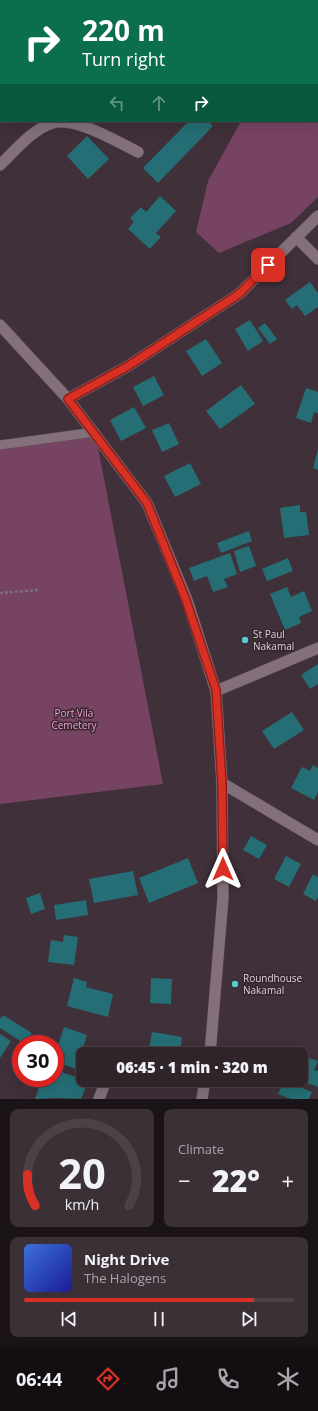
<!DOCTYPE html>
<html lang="en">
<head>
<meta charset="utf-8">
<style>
	body { margin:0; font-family:"Open Sans",sans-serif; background:#3c3037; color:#f1f3f6; height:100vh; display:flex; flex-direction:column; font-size:15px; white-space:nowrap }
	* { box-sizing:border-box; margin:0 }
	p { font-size:13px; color:#a8a4a9 }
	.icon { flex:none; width:22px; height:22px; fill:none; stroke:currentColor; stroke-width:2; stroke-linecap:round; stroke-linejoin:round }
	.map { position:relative; height:1099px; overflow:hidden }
	.drawer { display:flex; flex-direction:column; gap:10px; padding:10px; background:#1a1418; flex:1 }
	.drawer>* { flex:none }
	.guide { position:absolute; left:0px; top:0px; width:318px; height:122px; box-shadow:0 4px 16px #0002,0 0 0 1px #4b4147; background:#0b6e4f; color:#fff; overflow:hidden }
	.speed { position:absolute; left:12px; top:1035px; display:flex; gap:8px; font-size:20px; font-weight:700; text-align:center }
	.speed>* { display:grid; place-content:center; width:52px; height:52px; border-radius:50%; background:#30242b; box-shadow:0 4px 16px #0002,0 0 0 1px #4b4147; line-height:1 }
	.speed .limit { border:6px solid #d22; background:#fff; color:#111 }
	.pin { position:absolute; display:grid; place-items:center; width:34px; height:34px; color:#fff; margin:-17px; border-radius:8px; box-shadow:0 2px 6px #0006 }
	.me { position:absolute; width:44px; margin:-22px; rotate:0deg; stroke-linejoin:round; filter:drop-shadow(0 0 3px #0008) }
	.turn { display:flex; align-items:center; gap:14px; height:84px; padding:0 16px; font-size:18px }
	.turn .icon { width:52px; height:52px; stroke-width:2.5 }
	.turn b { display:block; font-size:28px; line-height:34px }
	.lanes { display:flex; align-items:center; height:38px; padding:0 16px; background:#0003; justify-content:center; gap:20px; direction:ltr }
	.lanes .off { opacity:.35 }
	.big { font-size:30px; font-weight:800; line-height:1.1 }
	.drawer .tile { flex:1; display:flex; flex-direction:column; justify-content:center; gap:6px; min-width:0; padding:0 14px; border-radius:8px; background:#3c3037 }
	.drawer .dial { align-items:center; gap:0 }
	.dial svg { height:104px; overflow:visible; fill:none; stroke:#4b4147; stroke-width:7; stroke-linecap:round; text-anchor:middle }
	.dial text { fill:#f1f3f6; stroke:none }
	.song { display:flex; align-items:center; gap:12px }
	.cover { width:48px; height:48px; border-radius:6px; background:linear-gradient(135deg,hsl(220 70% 55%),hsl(240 70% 35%)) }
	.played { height:4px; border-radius:2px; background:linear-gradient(90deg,#d93025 85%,#4b4147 85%) }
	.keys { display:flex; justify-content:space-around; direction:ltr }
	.heat { display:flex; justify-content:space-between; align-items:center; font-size:22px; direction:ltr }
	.drawer .tiles { flex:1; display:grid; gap:10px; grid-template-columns:1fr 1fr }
	.tile:last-child { grid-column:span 2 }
	.trip { position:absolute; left:76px; top:1047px; width:232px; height:40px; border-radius:8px; background:#30242b; box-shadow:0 4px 16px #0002,0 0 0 1px #4b4147; font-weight:800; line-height:40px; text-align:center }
	.menu { display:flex; height:64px; justify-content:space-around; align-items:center; background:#130e11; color:#a8a4a9 }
	.menu .icon { width:28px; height:28px }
	.menu .active { color:#d93025 }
	.menu b { font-size:18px; color:#f1f3f6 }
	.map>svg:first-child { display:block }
</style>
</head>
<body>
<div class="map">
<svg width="318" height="1099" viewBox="0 0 318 1099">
	<rect width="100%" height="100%" fill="#403039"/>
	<!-- green -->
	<path fill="#774362" d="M230 0H318V197L291 223 219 253 196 232 208 181 241 121H317V1Z
		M95 432 163 784 0 804V443Z"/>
	<!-- building -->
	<path fill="#256e75" d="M189 121H208L213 126 158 183 143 168Z
		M87 136 109 159 88 179 67 156Z
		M160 196 176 211 156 233 161 237 150 249 128 229 134 222 130 218 141 207 146 212Z
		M310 282 318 293V307L305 316 297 305 292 309 285 300Z
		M250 320 263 341 248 351 235 329Z
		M265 323 277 339 270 344 258 328Z
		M206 339 222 363 202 376 186 351Z
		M154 376 164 395 143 406 133 387Z
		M241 385 255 404 220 429 206 411Z
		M306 388 318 392V413L314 412 311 423 296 418Z
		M134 407 146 428 121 441 110 420Z
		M169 423 179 444 162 452 152 430Z
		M318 449V470L313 468Z
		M190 463 201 484 175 497 164 476Z
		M300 505V512H306L309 535 284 538 280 508Z
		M249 531 252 541 221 553 217 543Z
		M249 546 256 566 240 572 234 551Z
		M230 553 237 574 224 579 228 587 213 592 207 576 194 581 189 568Z
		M288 558 293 571 267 581 262 569Z
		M287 587 291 597 304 591 312 611 299 617 301 623 285 630 270 594Z
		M318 664V684L310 689 301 675Z
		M292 712 304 730 274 749 262 731Z
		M313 765 318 768V792L314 800 291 788 302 767 310 771Z
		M251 836 267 845 259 859 243 850Z
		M286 856 301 864 289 887 274 879Z
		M188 858 198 883 149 903 139 878Z
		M133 871 138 895 94 903 89 879Z
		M313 874 318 877V897L316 901 303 894Z
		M40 893 45 909 31 914 26 898Z
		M86 900 88 915 56 920 54 905Z
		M64 935 78 937 74 965 48 962 51 940 63 942Z
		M74 978 87 982 86 987 113 994 108 1017 67 1006Z
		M151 978 172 979 171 1004 150 1003Z
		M3 1015 32 1033 25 1044 0 1028V1019Z
		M64 1027 87 1035 76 1069 62 1064 65 1054 56 1051Z
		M152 1032 182 1037 180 1054H148Z
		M0 1034 11 1041 0 1058Z
		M301 1055 318 1061 314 1070 318 1071V1087L301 1081Z
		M55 1070 88 1081 81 1099 58 1098 35 1099 42 1078H55Z
		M284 1080 312 1092 309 1099H291L278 1094Z"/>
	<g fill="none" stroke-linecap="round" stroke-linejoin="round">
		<!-- service casing -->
		<g stroke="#5a4c54" stroke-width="10">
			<path id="service" d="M0 445 95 432"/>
		</g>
		<!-- minor casing -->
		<g stroke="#5a4c54" stroke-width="12">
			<path id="minor" d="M0 165C15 151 32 129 53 123 74 116 118 142 138 152
				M296 237 318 259
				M0 325 68 399 147 503 187 600 216 691 222 783 223 898 210 1054
				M68 399 128 366 239 294 318 216
				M216 691 318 648
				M222 783 318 840
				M99 1099 106 1080
				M202 1099 205 1080"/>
		</g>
		<!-- path -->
		<path stroke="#7c6e76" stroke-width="2.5" stroke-dasharray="3 2" stroke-linecap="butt" d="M0 593 38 590"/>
		<!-- service -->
		<use href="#service" stroke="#83707a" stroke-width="9"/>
		<!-- minor -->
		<use href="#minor" stroke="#83707a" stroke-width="11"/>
	</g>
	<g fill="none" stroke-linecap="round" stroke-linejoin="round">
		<!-- route casing -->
		<g stroke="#8d1f18" stroke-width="10">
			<path id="route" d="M223 869 222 783 216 690 186 600 147 503 68 399 128 366 239 294 268 265"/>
		</g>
		<!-- route -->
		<use href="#route" stroke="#d93025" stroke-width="7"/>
	</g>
	<!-- markers -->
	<g fill="#52cbd7" stroke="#36262f" stroke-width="1.5">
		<circle cx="245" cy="640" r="4"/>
		<circle cx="235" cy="984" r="4"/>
	</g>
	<g text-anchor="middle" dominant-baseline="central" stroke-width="3" stroke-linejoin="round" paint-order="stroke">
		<!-- poi labels -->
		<g font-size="10" fill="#ddd3d8" stroke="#36262f" text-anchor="start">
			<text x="253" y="634">St Paul<tspan x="253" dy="12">Nakamal</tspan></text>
			<text x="243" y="978">Roundhouse<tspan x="243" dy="12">Nakamal</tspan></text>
		</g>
		<!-- park labels -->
		<g font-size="10" fill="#f6a0d2" stroke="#36262f">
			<text x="74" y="713">Port Vila<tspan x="74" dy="12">Cemetery</tspan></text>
		</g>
	</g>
</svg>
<div class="speed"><div class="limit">30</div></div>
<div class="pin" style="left:268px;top:265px;background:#d93025"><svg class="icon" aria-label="arrive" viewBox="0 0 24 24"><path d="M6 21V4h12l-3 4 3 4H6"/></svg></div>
<svg class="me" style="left:223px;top:869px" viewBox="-20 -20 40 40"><path d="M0-17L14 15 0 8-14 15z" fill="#d93025" stroke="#fff" stroke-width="4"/></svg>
<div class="trip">06:45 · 1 min · 320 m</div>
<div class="guide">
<div class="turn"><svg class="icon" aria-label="right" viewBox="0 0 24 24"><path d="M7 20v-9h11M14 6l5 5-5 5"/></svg><div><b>220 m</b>Turn right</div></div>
<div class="lanes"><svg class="icon off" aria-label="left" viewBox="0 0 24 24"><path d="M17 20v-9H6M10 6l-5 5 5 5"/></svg><svg class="icon off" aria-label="ahead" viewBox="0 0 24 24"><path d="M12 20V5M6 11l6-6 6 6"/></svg><svg class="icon" aria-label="right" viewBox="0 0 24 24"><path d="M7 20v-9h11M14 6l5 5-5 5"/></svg></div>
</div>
</div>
<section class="drawer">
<div class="tiles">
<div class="tile dial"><svg viewBox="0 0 100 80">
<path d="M14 69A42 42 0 1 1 86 69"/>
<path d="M14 69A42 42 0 0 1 8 45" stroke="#d93025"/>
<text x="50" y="56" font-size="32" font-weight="700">20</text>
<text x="50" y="72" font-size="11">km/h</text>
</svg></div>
<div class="tile"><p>Climate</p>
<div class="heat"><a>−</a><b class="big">22°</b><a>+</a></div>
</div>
<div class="tile">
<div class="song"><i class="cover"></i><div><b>Night Drive</b><p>The Halogens</p></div></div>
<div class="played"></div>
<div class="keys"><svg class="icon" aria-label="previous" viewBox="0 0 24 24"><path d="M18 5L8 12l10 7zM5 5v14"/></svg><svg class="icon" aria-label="pause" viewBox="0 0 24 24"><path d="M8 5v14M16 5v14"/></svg><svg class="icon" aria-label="next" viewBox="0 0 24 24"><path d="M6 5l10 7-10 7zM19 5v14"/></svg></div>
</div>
</div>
</section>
<nav class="menu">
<b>06:44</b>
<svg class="icon active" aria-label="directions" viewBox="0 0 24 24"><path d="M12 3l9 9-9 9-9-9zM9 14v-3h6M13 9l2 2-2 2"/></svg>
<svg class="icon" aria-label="music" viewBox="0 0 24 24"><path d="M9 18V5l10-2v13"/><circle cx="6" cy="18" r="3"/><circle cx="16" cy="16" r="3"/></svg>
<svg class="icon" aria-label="phone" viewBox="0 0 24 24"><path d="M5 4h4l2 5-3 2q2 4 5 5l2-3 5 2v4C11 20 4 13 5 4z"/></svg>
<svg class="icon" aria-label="climate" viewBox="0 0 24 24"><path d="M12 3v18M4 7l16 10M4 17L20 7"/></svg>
</nav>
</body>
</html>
